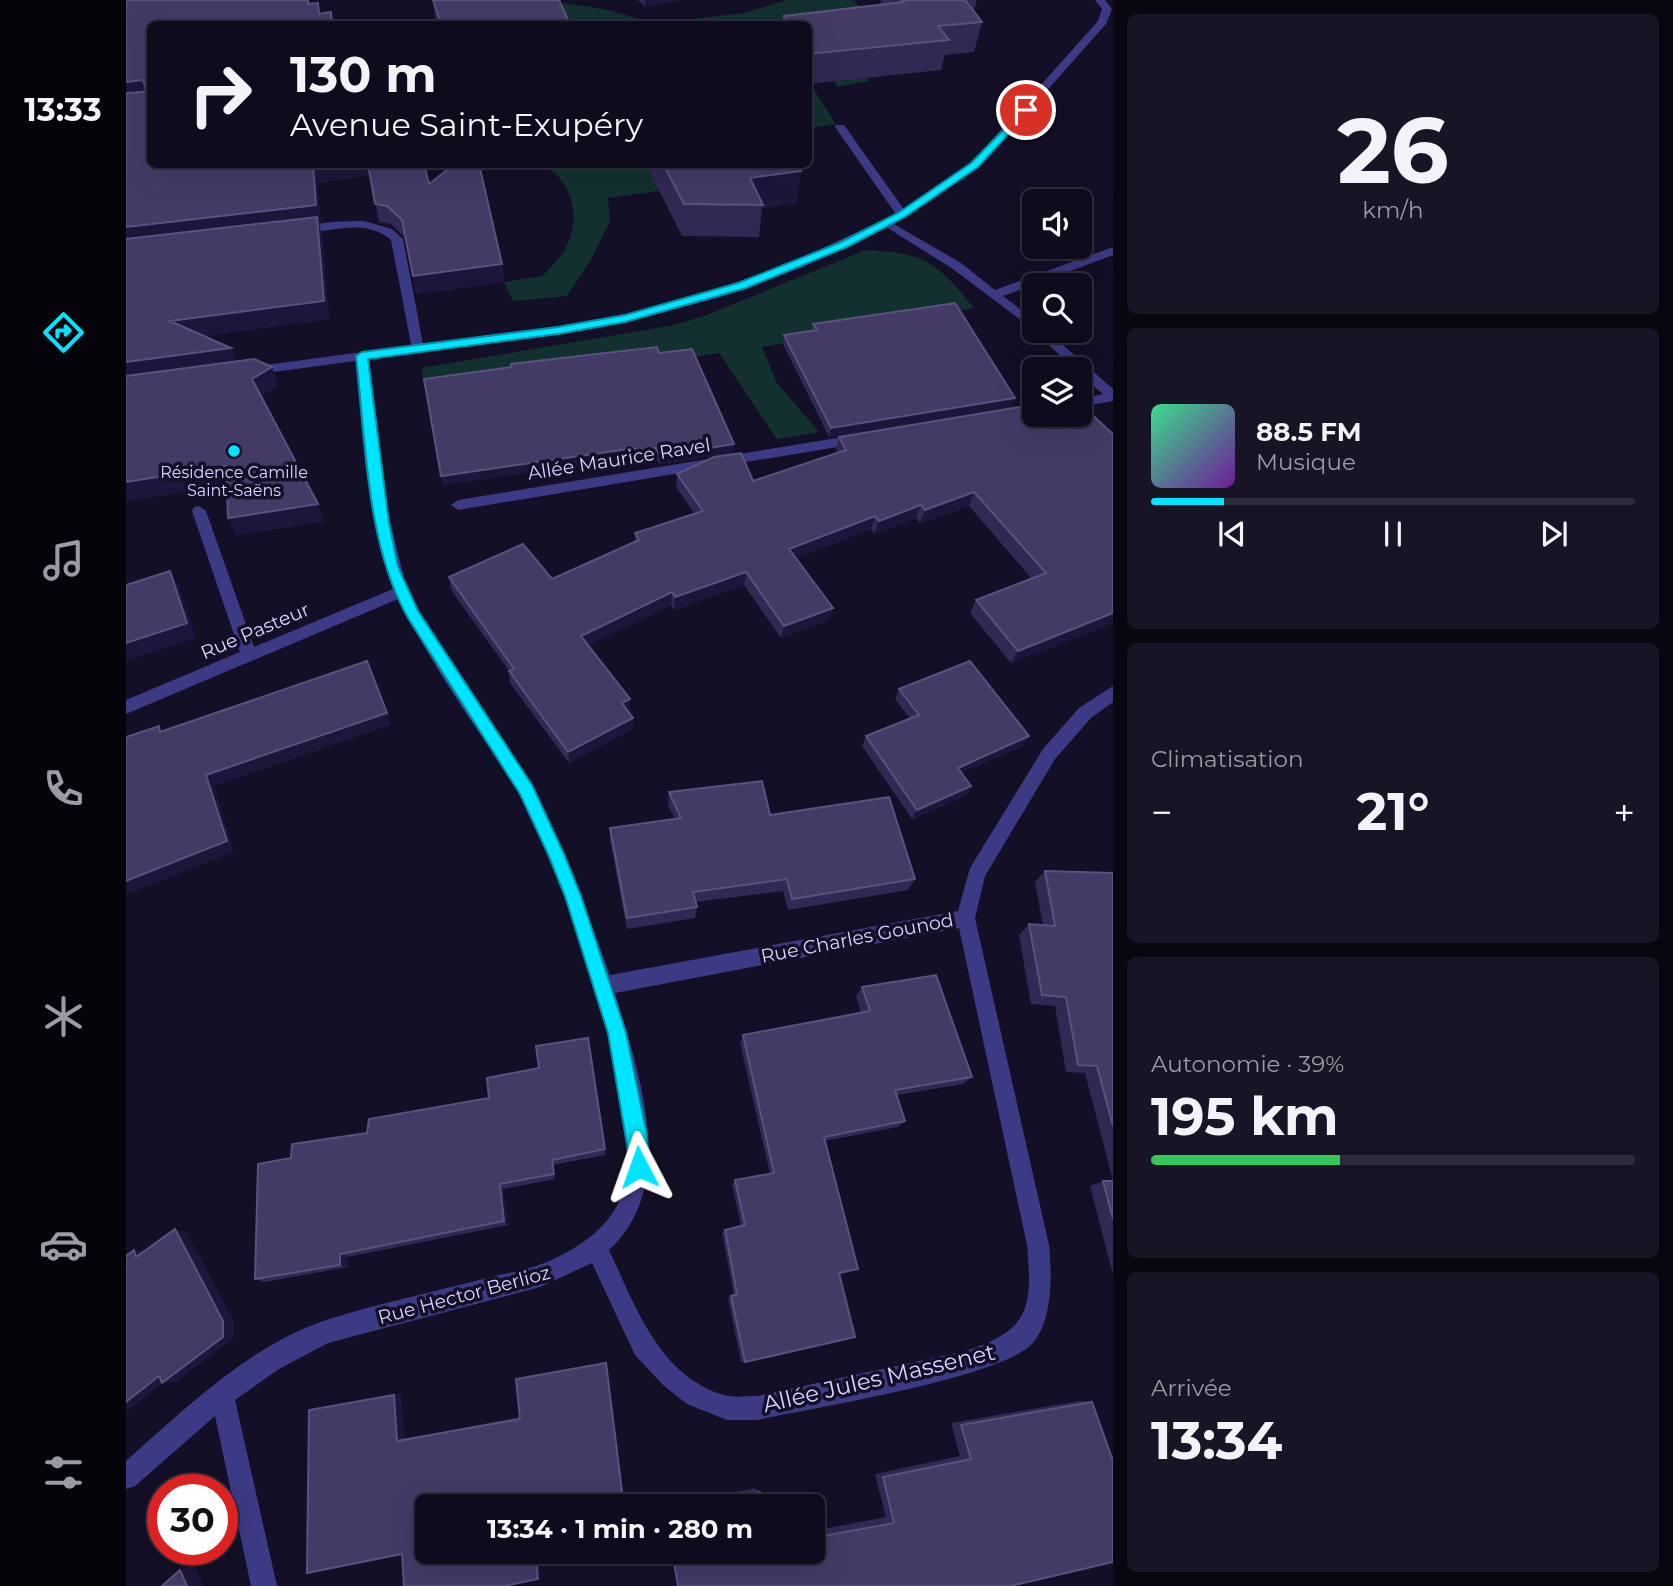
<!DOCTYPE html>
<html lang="fr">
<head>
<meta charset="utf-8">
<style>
	body { margin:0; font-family:Montserrat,sans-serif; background:#171425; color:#f1f3f6; height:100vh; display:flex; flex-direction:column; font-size:26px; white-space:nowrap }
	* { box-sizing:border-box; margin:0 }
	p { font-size:23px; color:#9b9ba3 }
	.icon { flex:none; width:38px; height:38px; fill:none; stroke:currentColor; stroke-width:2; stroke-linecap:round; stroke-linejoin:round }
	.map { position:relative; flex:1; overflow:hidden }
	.drawer { display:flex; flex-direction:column; gap:14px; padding:14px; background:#08060f; width:560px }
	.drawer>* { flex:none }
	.guide { position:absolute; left:21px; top:21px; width:665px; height:147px; border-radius:10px; box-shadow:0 7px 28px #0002,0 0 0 2px #2e2b3b; background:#0e0b1c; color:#f1f3f6; overflow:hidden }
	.tools { position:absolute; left:896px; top:189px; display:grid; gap:14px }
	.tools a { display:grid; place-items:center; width:70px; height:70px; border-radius:10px; background:#0e0b1c; box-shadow:0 7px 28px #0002,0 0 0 2px #2e2b3b; font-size:35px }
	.speed { position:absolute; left:21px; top:1474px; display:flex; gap:14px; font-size:35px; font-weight:700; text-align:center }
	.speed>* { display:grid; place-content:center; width:91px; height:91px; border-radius:50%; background:#0e0b1c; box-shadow:0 7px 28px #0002,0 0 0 2px #2e2b3b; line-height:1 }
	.speed .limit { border:10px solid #d22; background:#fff; color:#111 }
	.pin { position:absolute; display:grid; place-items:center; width:60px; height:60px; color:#fff; margin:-30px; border:4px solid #fff; border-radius:50%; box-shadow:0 2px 7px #0007 }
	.me { position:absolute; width:77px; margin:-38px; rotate:356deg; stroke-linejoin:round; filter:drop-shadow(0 0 5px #0008) }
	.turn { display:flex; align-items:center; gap:24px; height:147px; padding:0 28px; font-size:32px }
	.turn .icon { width:91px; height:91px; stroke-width:2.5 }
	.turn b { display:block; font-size:49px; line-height:60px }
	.big { font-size:52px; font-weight:700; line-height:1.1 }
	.drawer .card { flex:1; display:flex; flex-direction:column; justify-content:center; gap:10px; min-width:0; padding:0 24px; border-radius:10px; background:#171425 }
	.drawer .dial { align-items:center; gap:0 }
	.dial b { font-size:91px; line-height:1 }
	.song { display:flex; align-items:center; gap:21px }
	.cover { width:84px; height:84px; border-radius:10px; background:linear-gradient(135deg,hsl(150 70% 55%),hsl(280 70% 35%)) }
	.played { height:7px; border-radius:4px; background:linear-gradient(90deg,#00e5ff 15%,#2e2b3b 15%) }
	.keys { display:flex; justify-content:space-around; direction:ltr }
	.heat { display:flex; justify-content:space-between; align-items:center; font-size:38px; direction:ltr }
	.charge { height:10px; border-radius:5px; background:linear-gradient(90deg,#34c759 39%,#2e2b3b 0) }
	.trip { position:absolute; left:289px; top:1494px; width:410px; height:70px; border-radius:10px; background:#0e0b1c; box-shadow:0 7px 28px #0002,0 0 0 2px #2e2b3b; font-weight:700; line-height:70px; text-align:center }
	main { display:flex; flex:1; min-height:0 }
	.tabs { display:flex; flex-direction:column; width:126px; justify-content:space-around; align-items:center; background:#06040b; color:#9b9ba3 }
	.tabs .icon { width:49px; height:49px }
	.tabs .active { color:#00e5ff }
	.tabs b { font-size:32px; color:#f1f3f6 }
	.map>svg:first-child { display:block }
</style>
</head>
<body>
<main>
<nav class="tabs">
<b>13:33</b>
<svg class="icon active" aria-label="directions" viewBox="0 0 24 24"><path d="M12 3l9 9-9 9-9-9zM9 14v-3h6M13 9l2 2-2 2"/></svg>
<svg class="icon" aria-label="music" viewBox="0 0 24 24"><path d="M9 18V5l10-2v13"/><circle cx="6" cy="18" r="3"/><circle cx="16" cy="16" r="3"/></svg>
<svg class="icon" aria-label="phone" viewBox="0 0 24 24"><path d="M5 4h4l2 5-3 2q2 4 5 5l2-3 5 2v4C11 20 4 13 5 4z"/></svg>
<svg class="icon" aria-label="climate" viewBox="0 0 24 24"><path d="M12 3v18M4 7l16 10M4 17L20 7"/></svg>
<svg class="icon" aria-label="car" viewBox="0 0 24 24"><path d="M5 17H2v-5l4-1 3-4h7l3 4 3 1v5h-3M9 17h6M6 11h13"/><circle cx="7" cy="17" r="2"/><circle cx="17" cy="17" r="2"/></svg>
<svg class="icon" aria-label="filters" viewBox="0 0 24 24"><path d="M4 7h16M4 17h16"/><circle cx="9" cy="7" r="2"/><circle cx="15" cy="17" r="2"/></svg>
</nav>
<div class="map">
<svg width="987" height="1586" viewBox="0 0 987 1586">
	<rect width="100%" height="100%" fill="#130f26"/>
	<!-- green -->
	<path fill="#12302f" d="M331 0C387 0 478 0 523 24H444L443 22 423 24Z
		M662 0H728L746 25 713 39 743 81 711 87 682 24H525L617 13Z
		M682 80 710 124 683 128Z
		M418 165H574L584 184 482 198 484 221 465 260 441 296 387 301 378 282 417 276C423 268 433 260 438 251 456 220 448 184 418 165Z
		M740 250C799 253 811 262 848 308L636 347 651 383 693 432 651 439 593 353 533 362 464 364 298 388 296 368 548 325 578 316Z"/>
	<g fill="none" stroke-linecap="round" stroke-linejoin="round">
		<!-- service -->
		<path fill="#3d3a85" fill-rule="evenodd" d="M710 125H718L782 215 780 217H772L709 127Z"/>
		<!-- minor -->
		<path fill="#3d3a85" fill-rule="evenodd" d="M761 220 835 263 869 290 987 247V255L877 296 908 320V330L827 269 757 225 755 223Z
			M238 221 266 229 277 239 298 349 297 352H287L286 349 265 240C240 218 202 231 172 236L166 232C179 222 221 221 238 221Z
			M908 331H921L987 389V401L954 407V399L977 394 954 374V369H949Z
			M236 352 243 356 260 504 278 578 293 610 408 787 448 876 484 975 832 911 844 868 917 749 953 708 987 686V702L965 718 929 759 859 876 849 918 923 1245C926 1273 927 1320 907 1343 876 1378 685 1408 631 1420H601L561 1404 537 1385 509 1355 466 1263 414 1287 202 1343 153 1369 109 1400 151 1586H125L89 1416 9 1486 0 1489V1461C60 1408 123 1346 200 1320 253 1303 308 1292 361 1278 381 1273 402 1270 421 1262 451 1249 486 1227 496 1193 521 1104 438 882 396 798 386 778 371 760 359 741 328 696 297 648 272 599L0 714V700L114 652 66 511 68 507 73 506 80 511 128 647 267 589C240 522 236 428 229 356ZM833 928 901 1245C907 1310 903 1330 839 1351L631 1396C621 1396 608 1398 598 1395 533 1376 509 1305 483 1250 554 1185 512 1070 489 993Z
			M736 434 741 436V442L332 510 325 505 332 500Z"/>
		<!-- tertiary -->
		<path fill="#3d3a85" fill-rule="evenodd" d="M969 0H979L986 9 980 24 853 167 780 217 675 268 595 297 499 322 432 334 125 375 118 371 125 367 432 326 499 314 587 291 667 262 772 213 845 163 972 21 976 9Z"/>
	</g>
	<!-- wall -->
	<path fill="#312854" d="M0 0H183L184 3 207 24H24L318 164 299 167 303 184 376 264 378 282 290 294 280 239 265 224 253 222 244 175 191 183 195 224H193L196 235 203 319 77 336 110 361 152 385 135 396 198 521 110 535 101 485 0 501Z
		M307 0 444 24H310Z
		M512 0H554L519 7Z
		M755 0H851L848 11 856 22 848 52 819 55 815 70 682 84V24H657L658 16 754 5Z
		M520 164H671L675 171 670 203 636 208 633 237 556 236Z
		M687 324 886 407 703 437 657 344 658 335 686 331Z
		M533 353 607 453 534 464 528 456 510 459 509 456 317 485Z
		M914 428 987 434V623L885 663 844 613 850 600 906 579 843 506 794 523 790 518 748 534 745 529 670 558 707 608 703 620 655 638 618 585 548 610 545 605 462 645 504 710 502 711 507 729 443 763 384 683 383 671 325 590 323 577 426 579 509 542V533L568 513 550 487 551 474 627 481 712 453 710 450 713 437Z
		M773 689 896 746 835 773 845 786 840 796 786 819 736 746 740 736 784 719 769 699Z
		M543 792 644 815 789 879 782 890 662 910 657 891 569 902 571 907 569 918 501 929 484 840V828L549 819 542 805Z
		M919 871 987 873V1275L964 1186 977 1181H987L959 1073 940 1072 929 1006 905 1004 893 935 903 924 917 925 909 882Z
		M736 987 846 1077 837 1084 771 1095 779 1121 772 1127 699 1141 732 1269 713 1274 619 1362H615L602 1298 608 1295 596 1233 599 1230 615 1226 606 1185 609 1180 644 1174 614 1043 617 1035 735 1013 730 996Z
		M241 1133 479 1149V1155L427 1165 429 1179 377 1189 382 1225 221 1257 222 1267 139 1282 129 1279 165 1158Z
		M480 1363 301 1507 414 1572 412 1579 276 1554 183 1410 275 1394 278 1439 394 1417Z
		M952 1401 966 1402 885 1586H552L546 1552H686V1531L760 1517 749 1474 834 1456 825 1423Z
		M629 1488 634 1492 637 1507H538Z"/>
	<!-- shaded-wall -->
	<path fill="#1d163a" d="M519 0H554L519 7Z
		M17 80 24 98 0 101V82Z
		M242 164 244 175 191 183 195 224H193L196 235 203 319 52 339 0 246V227L186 165Z
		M287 164H318L288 169Z
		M675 171 670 203 636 208 637 205 624 178Z
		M376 264 378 282 290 294 287 276Z
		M105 348 112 366 0 381V362Z
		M146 367 152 385 133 397 126 379Z
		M889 398 886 407 703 437 705 428Z
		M608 444 607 453 534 464V456Z
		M509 448V456L317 485 315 476Z
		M529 448 528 456 510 459V451Z
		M100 466 108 484 0 501V482Z
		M848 492 843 506 794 523 799 510Z
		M192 504 198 521 110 535 102 518Z
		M795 505 790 518 748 534 753 521Z
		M749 516 745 529 660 562 663 549Z
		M44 571 53 586 70 638 0 661V643Z
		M620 572 618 585 548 610 549 597Z
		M546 592 545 605 456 648 455 636Z
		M707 608 703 620 655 638 658 626Z
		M987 613V623L885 663 892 651Z
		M504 699V710L496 715V703Z
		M261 713 265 725 88 786 108 852 0 895V881L80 775Z
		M507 718V729L443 763 442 752Z
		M903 736 896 746 826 777 832 768Z
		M845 786 840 796 786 819 791 810Z
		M374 1184 377 1189 382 1225 378 1221Z
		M49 1229 61 1232 108 1322V1338L50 1382 37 1383 0 1412V1402Z
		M8 1250 22 1253 10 1257Z
		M214 1254 221 1257 222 1267 214 1265Z
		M275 1394 278 1439 271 1441 268 1395Z
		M409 1552H412L414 1572 412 1579Z
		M68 1564 78 1586H61L54 1570Z"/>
	<!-- building -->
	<path fill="#433a66" stroke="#5a527e" stroke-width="2" d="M0 0H182V4L192 3 193 14 205 12 206 24H24V164H187L190 205 0 227V93L17 92 20 89 17 80 0 82Z
		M307 0H433L444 24H315Z
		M776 0H839L856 22 812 26 823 40 682 54V24H659L658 16 778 2Z
		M242 164H298L303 184 329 164H353L376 264 287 276 276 220 261 206 249 204Z
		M537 164H671L675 171 624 178 637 205 558 204Z
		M191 217 198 301 44 321 105 348 0 362V239Z
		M829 303 889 398 705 428 658 335 691 330 687 324Z
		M531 347 533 353 566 349 608 444 534 456 529 448 510 451 509 448 315 476 298 379 385 367V364Z
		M128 359 146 367 126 379 192 504 102 518 100 466 0 482V376Z
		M900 406 914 428 963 412 987 434V613L892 651 850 600 920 573 848 492 799 510 795 505 753 521 749 516 663 549 707 608 658 626 620 572 549 597 546 592 455 636 504 699 496 703 507 718 442 752 383 671 388 669 323 577 397 544 426 579 513 540 509 533 577 511 551 474 588 457 615 453 627 481 720 450 713 437Z
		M44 571 61 623 0 643V585Z
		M241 661 261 713 80 775 101 841 0 881V737L33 726 34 732Z
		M844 661 903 736 832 768 845 786 791 810 740 736 793 715 773 689Z
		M636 781 644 815 763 797 789 879 666 899 661 879 567 892 571 907 501 918 484 828 555 818 543 792Z
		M919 871 987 873V1126L971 1066 952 1065 940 997 916 995 903 924 929 926Z
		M810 975 846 1077 769 1090 779 1121 698 1137 732 1269 713 1273 729 1337 619 1362 605 1296 611 1294 599 1230 619 1225 609 1180 648 1173 617 1035 744 1011 736 987Z
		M462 1038 479 1149 426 1160 428 1174 374 1184 378 1221 214 1254V1265L129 1279 132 1164 165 1158 166 1144 241 1133 243 1119 363 1098 361 1078 413 1068 410 1046Z
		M977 1181H987V1219Z
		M49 1229 97 1321V1337L36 1383 33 1376 0 1402V1256L8 1250 10 1257Z
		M480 1363 498 1507H301V1552H409L412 1579 378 1586H278L276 1554 181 1573 183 1410 268 1395 271 1441 394 1419 390 1379Z
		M966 1402 987 1461V1562L885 1586H552L546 1552H686V1538L768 1523 757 1477 845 1459 835 1425Z
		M634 1492 637 1507H562Z
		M54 1570 61 1586H36Z"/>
	<!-- route -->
	<path fill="#00e5ff" stroke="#0095a6" stroke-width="2" d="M900 107 904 110 903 112 852 167 779 217 721 247 620 288 499 322 432 334 242 359 263 523 272 567 292 611 406 785 438 854 455 896 500 1033 521 1135 523 1167 520 1174 513 1177 506 1174 482 1033 439 896 422 854 394 794 282 618C240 544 240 441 230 356L236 352 432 327 499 315 612 283 713 243 772 213 845 163Z"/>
	<!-- markers -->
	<circle fill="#00e5ff" stroke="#130f26" stroke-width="2.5" cx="108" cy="451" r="7"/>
	<g text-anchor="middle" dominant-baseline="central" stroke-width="7" stroke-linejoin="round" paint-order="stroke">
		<!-- far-poi labels -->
		<g font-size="16" fill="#d9d4ff" stroke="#130f26">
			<text x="108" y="472">Résidence Camille<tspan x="108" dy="18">Saint-Saëns</tspan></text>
		</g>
		<!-- street labels -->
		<g font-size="19" fill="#d9d4ff" stroke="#130f26">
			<text transform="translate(493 459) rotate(-9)">Allée Maurice Ravel</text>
			<text transform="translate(129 631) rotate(-23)">Rue Pasteur</text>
			<text transform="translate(731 938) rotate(-11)">Rue Charles Gounod</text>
			<text transform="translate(338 1295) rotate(-15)">Rue Hector Berlioz</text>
		</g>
		<!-- near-street labels -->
		<g font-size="23" fill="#d9d4ff" stroke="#130f26">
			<text transform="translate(753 1378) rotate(-13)">Allée Jules Massenet</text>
		</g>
	</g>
</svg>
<div class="tools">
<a><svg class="icon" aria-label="sound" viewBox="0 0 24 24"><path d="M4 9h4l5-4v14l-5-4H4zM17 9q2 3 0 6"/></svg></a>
<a><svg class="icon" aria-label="search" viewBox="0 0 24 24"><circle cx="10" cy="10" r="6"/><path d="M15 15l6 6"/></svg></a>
<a><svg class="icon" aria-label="layers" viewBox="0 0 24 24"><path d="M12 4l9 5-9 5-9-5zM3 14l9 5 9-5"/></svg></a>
</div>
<div class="speed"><div class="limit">30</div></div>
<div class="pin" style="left:900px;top:110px;background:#d93025"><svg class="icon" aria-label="arrive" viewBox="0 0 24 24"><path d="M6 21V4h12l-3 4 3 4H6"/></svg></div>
<svg class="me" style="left:513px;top:1167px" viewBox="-20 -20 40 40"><path d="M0-17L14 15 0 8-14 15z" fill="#00e5ff" stroke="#fff" stroke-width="4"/></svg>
<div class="trip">13:34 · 1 min · 280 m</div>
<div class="guide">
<div class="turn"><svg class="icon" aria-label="right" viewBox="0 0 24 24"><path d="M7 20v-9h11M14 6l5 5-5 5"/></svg><div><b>130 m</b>Avenue Saint-Exupéry</div></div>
</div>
</div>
<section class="drawer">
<div class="card dial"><b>26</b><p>km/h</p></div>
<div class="card">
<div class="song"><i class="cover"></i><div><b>88.5 FM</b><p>Musique</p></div></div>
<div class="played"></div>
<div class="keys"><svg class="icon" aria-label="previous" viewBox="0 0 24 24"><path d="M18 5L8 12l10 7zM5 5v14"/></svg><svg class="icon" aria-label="pause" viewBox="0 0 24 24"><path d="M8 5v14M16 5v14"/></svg><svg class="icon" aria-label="next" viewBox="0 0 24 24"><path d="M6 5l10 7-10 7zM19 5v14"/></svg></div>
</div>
<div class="card"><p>Climatisation</p>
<div class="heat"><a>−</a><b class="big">21°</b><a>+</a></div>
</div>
<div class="card"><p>Autonomie · 39%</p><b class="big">195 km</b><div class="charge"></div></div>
<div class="card"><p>Arrivée</p><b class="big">13:34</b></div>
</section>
</main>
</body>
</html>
